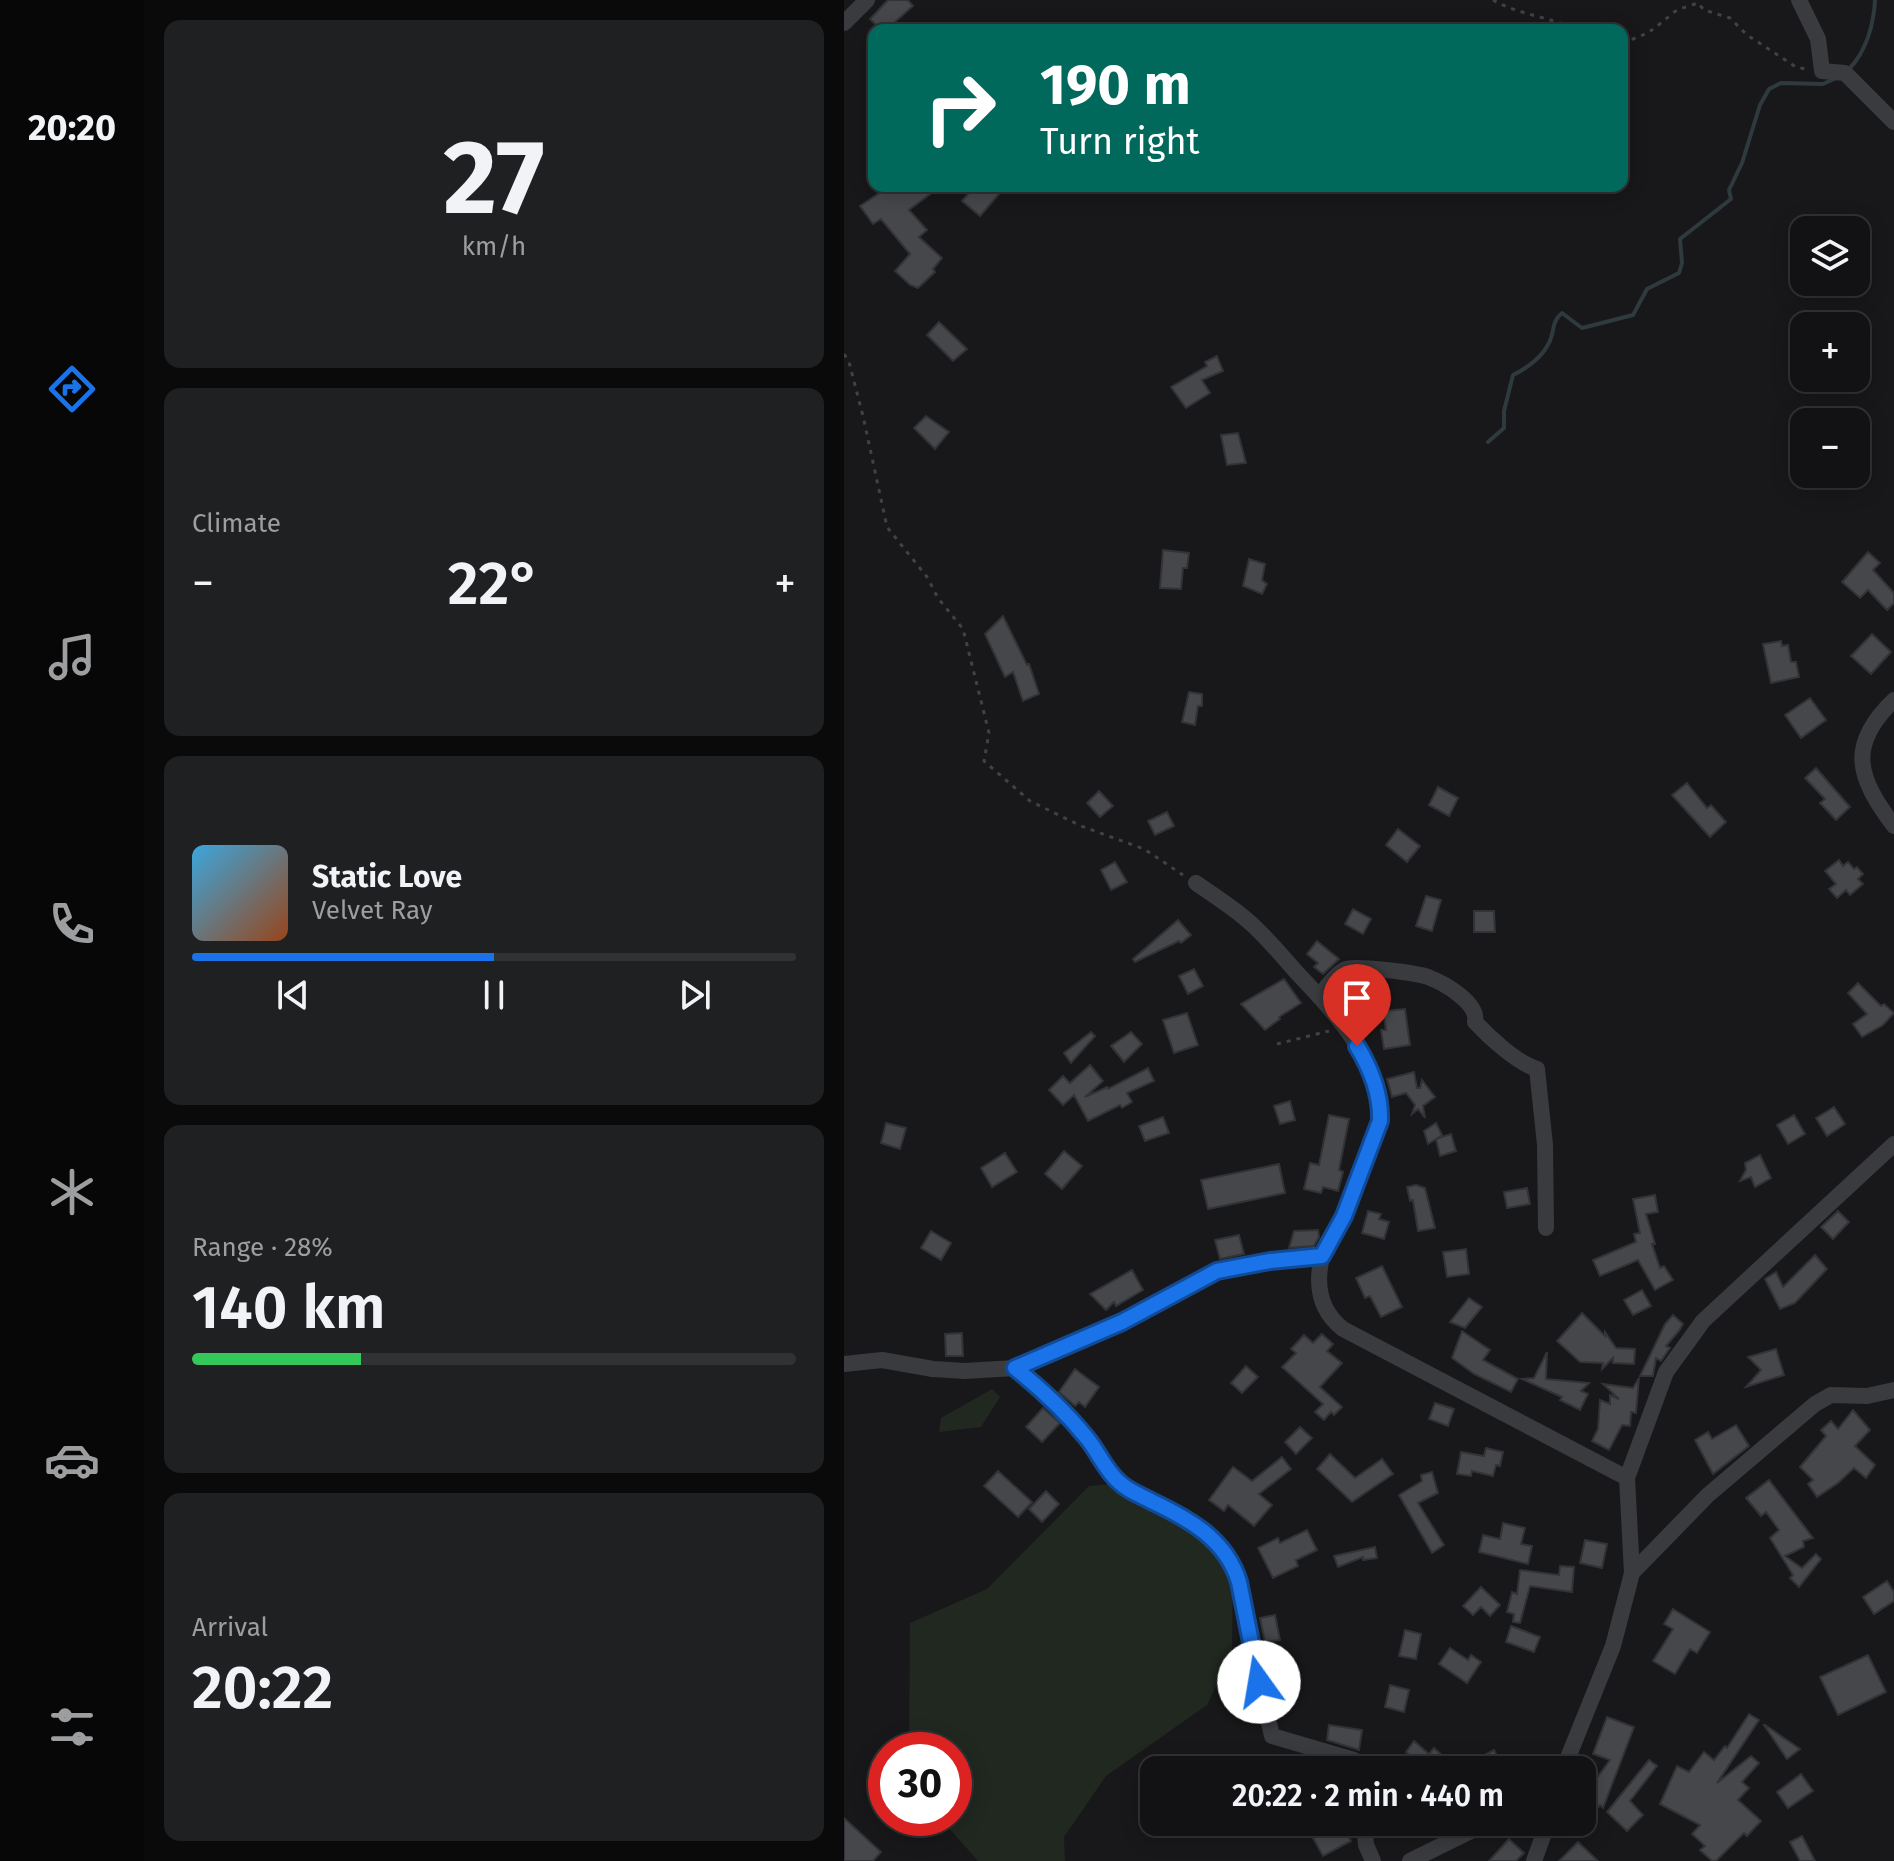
<!DOCTYPE html>
<html lang="en">
<head>
<meta charset="utf-8">
<style>
	body { margin:0; font-family:"Fira Sans",sans-serif; background:#1f2022; color:#f1f3f6; height:100vh; display:flex; flex-direction:column; font-size:30px; white-space:nowrap }
	* { box-sizing:border-box; margin:0 }
	p { font-size:26px; color:#9c9ea0 }
	.icon { flex:none; width:44px; height:44px; fill:none; stroke:currentColor; stroke-width:2; stroke-linecap:round; stroke-linejoin:round }
	.map { position:relative; flex:1; overflow:hidden }
	.panel { display:flex; flex-direction:column; gap:20px; padding:20px; background:#0a0a0b; width:700px }
	.panel>* { flex:none }
	.banner { position:absolute; left:24px; top:24px; width:760px; height:168px; border-radius:16px; box-shadow:0 4px 20px #0003,0 0 0 2px #313234; background:#00695c; color:#fff; overflow:hidden }
	.tools { position:absolute; left:946px; top:216px; display:grid; gap:16px }
	.tools a { display:grid; place-items:center; width:80px; height:80px; border-radius:16px; background:#121214; box-shadow:0 4px 20px #0003,0 0 0 2px #313234; font-size:40px }
	.speed { position:absolute; left:24px; top:1732px; display:flex; gap:16px; font-size:40px; font-weight:700; text-align:center }
	.speed>* { display:grid; place-content:center; width:104px; height:104px; border-radius:50%; background:#121214; box-shadow:0 4px 20px #0003,0 0 0 2px #313234; line-height:1 }
	.speed .limit { border:12px solid #d22; background:#fff; color:#111 }
	.pin { position:absolute; display:grid; place-items:center; width:68px; height:68px; color:#fff; margin:-82px -34px; border-radius:50% 50% 50% 0; rotate:-45deg; box-shadow:0 0 8px #0007 }
	.pin .icon { rotate:45deg }
	.me { position:absolute; width:88px; margin:-44px; rotate:347deg; stroke-linejoin:round; filter:drop-shadow(0 0 6px #0008) }
	.turn { display:flex; align-items:center; gap:28px; height:168px; padding:0 40px; font-size:36px }
	.turn .icon { width:104px; height:104px; stroke-width:2.5 }
	.turn b { display:block; font-size:56px; line-height:68px }
	.big { font-size:60px; font-weight:600; line-height:1.1 }
	.panel .card { flex:1; display:flex; flex-direction:column; justify-content:center; gap:12px; min-width:0; padding:0 28px; border-radius:16px; background:#1f2022 }
	.panel .dial { align-items:center; gap:0 }
	.dial b { font-size:104px; line-height:1 }
	.song { display:flex; align-items:center; gap:24px }
	.cover { width:96px; height:96px; border-radius:12px; background:linear-gradient(135deg,hsl(200 70% 55%),hsl(20 70% 35%)) }
	.played { height:8px; border-radius:4px; background:linear-gradient(90deg,#1a73e8 50%,#313234 50%) }
	.keys { display:flex; justify-content:space-around; direction:ltr }
	.heat { display:flex; justify-content:space-between; align-items:center; font-size:44px; direction:ltr }
	.charge { height:12px; border-radius:6px; background:linear-gradient(90deg,#34c759 28%,#313234 0) }
	.trip { position:absolute; left:296px; top:1756px; width:456px; height:80px; border-radius:16px; background:#121214; box-shadow:0 4px 20px #0003,0 0 0 2px #313234; font-weight:600; line-height:80px; text-align:center }
	main { display:flex; flex:1; min-height:0 }
	.tabs { display:flex; flex-direction:column; width:144px; justify-content:space-around; align-items:center; background:#070708; color:#9c9ea0 }
	.tabs .icon { width:56px; height:56px }
	.tabs .on { color:#1a73e8 }
	.tabs b { font-size:36px; color:#f1f3f6 }
	.map>svg:first-child { display:block }
</style>
</head>
<body>
<main>
<nav class="tabs">
<b>20:20</b>
<svg class="icon on" aria-label="directions" viewBox="0 0 24 24"><path d="M12 3l9 9-9 9-9-9zM9 14v-3h6M13 9l2 2-2 2"/></svg>
<svg class="icon" aria-label="music" viewBox="0 0 24 24"><path d="M9 18V5l10-2v13"/><circle cx="6" cy="18" r="3"/><circle cx="16" cy="16" r="3"/></svg>
<svg class="icon" aria-label="phone" viewBox="0 0 24 24"><path d="M5 4h4l2 5-3 2q2 4 5 5l2-3 5 2v4C11 20 4 13 5 4z"/></svg>
<svg class="icon" aria-label="climate" viewBox="0 0 24 24"><path d="M12 3v18M4 7l16 10M4 17L20 7"/></svg>
<svg class="icon" aria-label="car" viewBox="0 0 24 24"><path d="M5 17H2v-5l4-1 3-4h7l3 4 3 1v5h-3M9 17h6M6 11h13"/><circle cx="7" cy="17" r="2"/><circle cx="17" cy="17" r="2"/></svg>
<svg class="icon" aria-label="filters" viewBox="0 0 24 24"><path d="M4 7h16M4 17h16"/><circle cx="9" cy="7" r="2"/><circle cx="15" cy="17" r="2"/></svg>
</nav>
<section class="panel">
<div class="card dial"><b>27</b><p>km/h</p></div>
<div class="card"><p>Climate</p>
<div class="heat"><a>−</a><b class="big">22°</b><a>+</a></div>
</div>
<div class="card">
<div class="song"><i class="cover"></i><div><b>Static Love</b><p>Velvet Ray</p></div></div>
<div class="played"></div>
<div class="keys"><svg class="icon" aria-label="previous" viewBox="0 0 24 24"><path d="M18 5L8 12l10 7zM5 5v14"/></svg><svg class="icon" aria-label="pause" viewBox="0 0 24 24"><path d="M8 5v14M16 5v14"/></svg><svg class="icon" aria-label="next" viewBox="0 0 24 24"><path d="M6 5l10 7-10 7zM19 5v14"/></svg></div>
</div>
<div class="card"><p>Range · 28%</p><b class="big">140 km</b><div class="charge"></div></div>
<div class="card"><p>Arrival</p><b class="big">20:22</b></div>
</section>
<div class="map">
<svg width="1050" height="1861" viewBox="0 0 1050 1861">
	<rect width="100%" height="100%" fill="#18181a"/>
	<!-- green -->
	<path fill="#202820" d="M148 1389 156 1397 137 1427 95 1432 97 1418Z
		M269 1484 345 1523 389 1568 388 1652 363 1705 262 1776 220 1837 221 1861H134L96 1818H110V1750H65L66 1623 143 1589 245 1486Z"/>
	<g fill="none" stroke-linecap="round" stroke-linejoin="round">
		<!-- stream -->
		<path stroke="#2e3a3e" stroke-width="4" d="M1005 69C1022 52 1030 24 1031 0
			M644 442 660 428V411L669 375C683 368 698 357 705 343 711 331 707 322 718 313L738 328 789 315 803 289 835 273 838 263 836 239 887 199 885 190 898 163 916 105 925 89 937 83 979 84 992 78"/>
	</g>
	<!-- building -->
	<path fill="#45474a" stroke="#323336" stroke-width="2" d="M44 0H64L69 6 42 30H37L26 19Z
		M46 186H97L65 210 83 230 75 237 98 258 89 269 91 272 74 288 66 285 51 271 66 254 37 219 29 224 16 206Z
		M131 186H162L136 216 118 201Z
		M95 322 123 349 109 361 83 335Z
		M373 356 379 371 358 380 366 393 342 408 327 387 363 366 361 362Z
		M82 416 105 432 91 449 70 428Z
		M394 433 402 463 383 465 377 435Z
		M319 550 345 553 343 568H339L337 589 316 588Z
		M1024 552 1036 563 1029 570 1050 593V603L1043 610 1024 590 1016 598 998 582Z
		M405 559 421 564 418 580 423 584 418 594 399 586Z
		M159 616 183 665 185 664 195 694 179 701 169 672 161 677 141 634Z
		M1028 634 1047 652 1027 674 1007 656Z
		M937 641 938 646 944 645 947 662H952L955 677 927 683 919 644Z
		M345 692 358 694V706H354L351 725 338 722Z
		M966 698 982 720 957 738 941 715Z
		M972 768 1006 807 992 820 976 803 981 799 961 778Z
		M843 783 863 808 867 805 882 822 866 837 828 795Z
		M594 787 614 798 605 816 585 805Z
		M255 791 269 806 256 817 243 803Z
		M323 812 330 826 311 835 304 821Z
		M554 829 576 846 563 862 542 845Z
		M995 860 999 866 1004 862 1010 869 1013 867 1019 874 1014 879 1019 884 1006 895 1002 890 993 898 985 889 992 884 981 871Z
		M271 862 283 882 267 890 257 870Z
		M582 896 597 900 588 931 572 926Z
		M509 909 527 919 519 934 501 924Z
		M630 911H650L651 932H630Z
		M334 920 347 935 337 943 335 941 291 962 289 959Z
		M473 941 495 959 479 974 470 967 474 963 463 954Z
		M350 969 359 986 344 994 335 976Z
		M440 979 457 1003 435 1017 436 1019 421 1030 397 1004Z
		M1014 983 1037 1006 1040 1004 1050 1013 1039 1025 1018 1037 1009 1024 1023 1014 1004 993Z
		M561 1009 566 1045 540 1049 537 1030H542L539 1011Z
		M343 1013 354 1045 330 1053 319 1020Z
		M247 1032 251 1036 227 1063 220 1053Z
		M287 1032 298 1044 280 1062 267 1046Z
		M246 1065 259 1081 241 1097 263 1087 264 1089 304 1068 310 1081 283 1093 288 1102 278 1108 276 1105 244 1121 230 1095 219 1105 205 1090 219 1076 226 1083Z
		M570 1072 573 1088H576L578 1080 591 1097 579 1106 581 1118 574 1109 568 1114 571 1105 562 1093 548 1097 543 1079Z
		M446 1101 451 1120 436 1124 430 1106Z
		M990 1107 1001 1124 983 1136 972 1118Z
		M485 1115 505 1119 495 1170 499 1172 494 1191 479 1187 477 1193 460 1189 466 1163 475 1165Z
		M950 1115 961 1134 944 1144 933 1125Z
		M319 1117 325 1133 301 1141 295 1126Z
		M42 1123 62 1128 56 1149 37 1143Z
		M592 1123 598 1135 592 1139 607 1134 612 1151 596 1156 592 1139 584 1144 580 1131Z
		M220 1151 238 1166 218 1189 201 1174Z
		M161 1153 173 1172 148 1187 137 1168Z
		M916 1155 927 1178 911 1187 907 1177 896 1181 902 1170 901 1163Z
		M435 1164 441 1193 364 1209 357 1180Z
		M572 1185 581 1188 591 1228 574 1231 569 1200 566 1201 563 1187Z
		M683 1188 686 1204 663 1208 660 1192Z
		M811 1195 814 1212 802 1214 811 1244H808L816 1268 820 1266 829 1280 811 1290 794 1260 756 1276 749 1260 792 1242 790 1234 796 1233 789 1199Z
		M524 1211 537 1214 535 1219 545 1222 540 1239 518 1233Z
		M994 1211 1005 1222 989 1239 977 1227Z
		M474 1230 475 1237 470 1246 445 1248 450 1231Z
		M87 1231 107 1243 97 1260 77 1248Z
		M395 1235 400 1254 376 1259 371 1240Z
		M622 1249 625 1274 603 1277 599 1252Z
		M971 1255 983 1269 951 1303 936 1309 921 1279 932 1272 939 1287Z
		M538 1266 558 1307 537 1317 526 1296 521 1298 512 1278Z
		M288 1270 299 1290 272 1306 270 1302 262 1310 246 1294Z
		M798 1290 807 1306 789 1315 780 1300Z
		M625 1298 638 1307 621 1328 606 1322Z
		M738 1313 761 1336V1332L772 1348 791 1349 790 1364 769 1363V1358L758 1369 759 1363 736 1362 713 1341Z
		M829 1315 839 1324 835 1331 822 1346 826 1348 817 1361 812 1358 809 1376H796L821 1324Z
		M618 1331 646 1350 639 1360 674 1379 667 1392 630 1374 608 1358Z
		M118 1333 119 1356H102L101 1334Z
		M478 1334 489 1344 483 1351 498 1363 476 1387 498 1407 490 1415 487 1412 480 1420 471 1412 479 1404 438 1367 452 1353 447 1349 460 1335 469 1343Z
		M932 1349 940 1375 902 1387 917 1370 904 1357Z
		M703 1352 702 1379 745 1383 737 1391 744 1394 736 1410 716 1400 718 1397 678 1379 690 1378Z
		M402 1366 414 1377 398 1393 387 1383Z
		M231 1369 255 1387 241 1407 235 1402 231 1406 215 1392Z
		M795 1378 792 1413 787 1412 786 1426 778 1425 765 1450 748 1441 754 1429 756 1400 766 1404V1395L775 1399 759 1384 789 1388Z
		M591 1403 610 1409 604 1426 585 1419Z
		M199 1408 216 1423 198 1442 182 1427Z
		M1009 1410 1026 1430 1011 1446 1031 1465 1022 1478 1010 1468 994 1483 973 1497 964 1484 969 1480 956 1467 982 1436 977 1430 987 1421 994 1429Z
		M892 1425 905 1446 869 1474 851 1440 864 1432 868 1439Z
		M456 1427 468 1438 452 1454 441 1442Z
		M642 1448 659 1452 656 1466 652 1465 649 1476 628 1471 627 1476 613 1474 617 1452 640 1456Z
		M486 1454 511 1478 538 1459 549 1474 508 1502 473 1469Z
		M438 1457 447 1469 415 1494 428 1505 410 1526 384 1505 380 1511 365 1500 389 1467 408 1481Z
		M154 1471 188 1502 174 1517 140 1486Z
		M588 1472 594 1493 574 1503 600 1545 588 1553 555 1495 578 1481 577 1475Z
		M925 1480 969 1538 959 1541 960 1547 941 1556 958 1568 972 1554 977 1559 955 1587 946 1578 949 1575 926 1538 935 1530 922 1512 917 1516 902 1498Z
		M202 1491 215 1504 198 1522 185 1509Z
		M659 1523 681 1528 677 1544 688 1546 684 1564 635 1552 639 1535 656 1539Z
		M463 1530 473 1550 452 1560 454 1566 429 1578 414 1548 434 1538 436 1543Z
		M741 1540 763 1544 758 1568 736 1563Z
		M531 1547 533 1558 519 1560V1557L494 1567 490 1556Z
		M716 1566 730 1567 728 1592 686 1586 676 1623 669 1622 670 1614 663 1612 668 1592 673 1594 676 1570 715 1575Z
		M1043 1581 1050 1592V1601L1030 1614 1019 1597Z
		M637 1587 656 1605 646 1616 637 1607 629 1615 619 1606Z
		M829 1609 866 1632 853 1653 846 1649 831 1674 809 1661 829 1629 820 1624Z
		M431 1615 436 1640 421 1642 416 1618Z
		M667 1626 696 1637 690 1652 662 1642Z
		M561 1630 577 1634 572 1659 555 1656Z
		M606 1648 624 1660 627 1655 637 1662 623 1683 595 1664Z
		M1024 1655 1042 1692 994 1715 976 1677Z
		M546 1685 565 1690 560 1712 541 1707Z
		M905 1714 915 1720 873 1783 907 1756 915 1763 898 1782 905 1788 894 1800 917 1821 903 1836 900 1833 872 1861H868L856 1850 861 1846 848 1834 856 1825 816 1804 833 1766 845 1772 860 1752 870 1760 881 1746 883 1748Z
		M763 1717 790 1727 759 1808 756 1805 731 1837 715 1822H738V1798L766 1760 749 1754Z
		M485 1725 518 1730 515 1750 483 1740Z
		M920 1725H921L956 1749 943 1759Z
		M570 1741 585 1754 590 1748 603 1760 594 1770H583L562 1752Z
		M650 1750 657 1764 646 1770H632L627 1762Z
		M805 1760 813 1766 786 1801 799 1815 783 1831 763 1812Z
		M957 1774 969 1791 944 1808 933 1792Z
		M0 1818 37 1852 29 1861H0Z
		M460 1822H487L491 1828 497 1824 507 1841 479 1856Z
		M958 1836 971 1861H956L946 1842Z
		M665 1839 680 1853 672 1861H645Z
		M734 1842 754 1861H715Z"/>
	<g fill="none" stroke-linecap="round" stroke-linejoin="round">
		<!-- path -->
		<path stroke="#3f4246" stroke-width="3" stroke-dasharray="4 6" stroke-linecap="butt" d="M649 0C675 15 707 17 734 30
			M778 42C806 35 809 29 829 13 835 8 846 6 854 3L860 10 886 18 903 35 952 67 962 69
			M0 354 5 362 19 416 43 527 83 577 94 598 119 629 145 733 140 761 186 801 237 826 300 849 339 875
			M433 1044 485 1031"/>
		<!-- minor -->
		<path stroke="#393b3f" stroke-width="16" d="M955 0 974 39 978 71 1001 73 1050 122
			M0 23 23 0
			M1050 700C1002 746 1014 778 1050 826
			M352 883C369 895 387 906 403 920 422 936 437 955 454 974 491 1013 539 1063 536 1121 525 1152 514 1183 501 1213 495 1228 482 1242 478 1257 471 1286 476 1311 499 1329L783 1478
			M475 996C482 988 492 973 502 969 511 965 573 973 584 977 600 983 635 1003 631 1022 645 1037 673 1063 693 1069L701 1145 702 1228
			M0 1364 38 1360 89 1369 121 1371 171 1368 278 1322 373 1271 426 1261 478 1256
			M171 1368 222 1413 275 1483 344 1519 367 1537 382 1554 395 1582 405 1638 428 1736 510 1760 516 1770
			M788 1573 864 1495 971 1404 987 1395 1023 1396 1050 1390
			M719 1770 769 1646 788 1573 783 1478 822 1372 859 1321 1050 1144
			M520 1822 522 1845 529 1861
			M566 1861 645 1822
			M690 1861 704 1822"/>
	</g>
	<g fill="none" stroke-linecap="round" stroke-linejoin="round">
		<!-- route casing -->
		<g stroke="#114b97" stroke-width="20">
			<path id="route" d="M415 1682 395 1582C382 1539 345 1519 307 1501 296 1495 284 1491 275 1482 261 1470 254 1451 242 1437 221 1411 197 1389 171 1368L278 1322 373 1271 426 1261 478 1256 500 1216 536 1121C537 1094 527 1069 513 1046"/>
		</g>
		<!-- route -->
		<use href="#route" stroke="#1a73e8" stroke-width="14"/>
	</g>
</svg>
<div class="tools">
<a><svg class="icon" aria-label="layers" viewBox="0 0 24 24"><path d="M12 4l9 5-9 5-9-5zM3 14l9 5 9-5"/></svg></a>
<a>+</a>
<a>−</a>
</div>
<div class="speed"><div class="limit">30</div></div>
<div class="pin" style="left:513px;top:1046px;background:#d93025"><svg class="icon" aria-label="arrive" viewBox="0 0 24 24"><path d="M6 21V4h12l-3 4 3 4H6"/></svg></div>
<svg class="me" style="left:415px;top:1682px" viewBox="-20 -20 40 40"><circle r="19" fill="#fff"/><path d="M0-13L10 11 0 6-10 11z" fill="#1a73e8"/></svg>
<div class="trip">20:22 · 2 min · 440 m</div>
<div class="banner">
<div class="turn"><svg class="icon" aria-label="right" viewBox="0 0 24 24"><path d="M7 20v-9h11M14 6l5 5-5 5"/></svg><div><b>190 m</b>Turn right</div></div>
</div>
</div>
</main>
</body>
</html>
